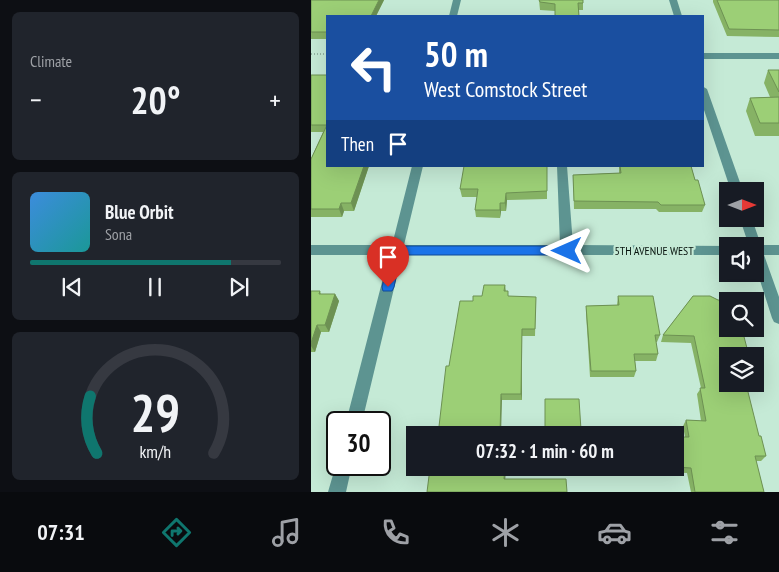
<!DOCTYPE html>
<html lang="en">
<head>
<meta charset="utf-8">
<style>
	body { margin:0; font-family:"PT Sans Narrow",sans-serif; background:#20242c; color:#f1f3f6; height:100vh; display:flex; flex-direction:column; font-size:19px; white-space:nowrap }
	* { box-sizing:border-box; margin:0 }
	p { font-size:16px; color:#9ea1a6 }
	.icon { flex:none; width:28px; height:28px; fill:none; stroke:currentColor; stroke-width:2; stroke-linecap:round; stroke-linejoin:round }
	.map { position:relative; flex:1; overflow:hidden }
	.drawer { display:flex; flex-direction:column; gap:12px; padding:12px; background:#0d0f14; width:311px }
	.drawer>* { flex:none }
	.banner { position:absolute; left:15px; top:15px; width:378px; height:152px; border-radius:0px; box-shadow:0 5px 20px #0002; background:#1a4fa0; color:#fff; overflow:hidden }
	.needle { width:32px; rotate:90deg }
	.tools { position:absolute; left:408px; top:182px; display:grid; gap:10px }
	.tools a { display:grid; place-items:center; width:45px; height:45px; border-radius:0px; background:#171b24; box-shadow:0 5px 20px #0002; font-size:25px }
	.speed { position:absolute; left:15px; top:411px; display:flex; gap:10px; font-size:25px; font-weight:700; text-align:center }
	.speed>* { display:grid; place-content:center; width:65px; height:65px; border-radius:50%; background:#171b24; box-shadow:0 5px 20px #0002; line-height:1 }
	.speed .limit { border:2px solid #111; border-radius:8px; background:#fff; color:#111 }
	.pin { position:absolute; display:grid; place-items:center; width:42px; height:42px; color:#fff; margin:-51px -21px; border-radius:50% 50% 50% 0; rotate:-45deg; box-shadow:0 0 5px #0007 }
	.pin .icon { rotate:45deg }
	.me { position:absolute; width:55px; margin:-28px; rotate:270deg; stroke-linejoin:round; filter:drop-shadow(0 0 4px #0008) }
	.turn { display:flex; align-items:center; gap:18px; height:105px; padding:0 15px; font-size:22px }
	.turn .icon { width:65px; height:65px; stroke-width:2.5 }
	.turn b { display:block; font-size:35px; line-height:42px }
	.then { display:flex; align-items:center; height:48px; padding:0 15px; background:#0003; gap:10px; font-size:19px }
	.big { font-size:38px; font-weight:700; line-height:1.1 }
	.drawer .card { flex:1; display:flex; flex-direction:column; justify-content:center; gap:8px; min-width:0; padding:0 18px; border-radius:8px; background:#20242c }
	.drawer .dial { align-items:center; gap:0 }
	.dial svg { height:130px; overflow:visible; fill:none; stroke:#363941; stroke-width:7; stroke-linecap:round; text-anchor:middle }
	.dial text { fill:#f1f3f6; stroke:none }
	.song { display:flex; align-items:center; gap:15px }
	.cover { width:60px; height:60px; border-radius:8px; background:linear-gradient(135deg,hsl(210 70% 55%),hsl(180 70% 35%)) }
	.played { height:5px; border-radius:2px; background:linear-gradient(90deg,#0f766e 80%,#363941 80%) }
	.keys { display:flex; justify-content:space-around; direction:ltr }
	.heat { display:flex; justify-content:space-between; align-items:center; font-size:28px; direction:ltr }
	.trip { position:absolute; left:95px; top:426px; width:278px; height:50px; border-radius:0px; background:#171b24; box-shadow:0 5px 20px #0002; font-weight:700; line-height:50px; text-align:center }
	.tab-bar { display:flex; height:80px; justify-content:space-around; align-items:center; background:#090b0e; color:#9ea1a6 }
	.tab-bar .icon { width:35px; height:35px }
	.tab-bar .selected { color:#0f766e }
	.tab-bar b { font-size:22px; color:#f1f3f6 }
	main { display:flex; flex:1; min-height:0 }
	.map>svg:first-child { display:block }
</style>
</head>
<body>
<main>
<section class="drawer">
<div class="card"><p>Climate</p>
<div class="heat"><a>−</a><b class="big">20°</b><a>+</a></div>
</div>
<div class="card">
<div class="song"><i class="cover"></i><div><b>Blue Orbit</b><p>Sona</p></div></div>
<div class="played"></div>
<div class="keys"><svg class="icon" aria-label="previous" viewBox="0 0 24 24"><path d="M18 5L8 12l10 7zM5 5v14"/></svg><svg class="icon" aria-label="pause" viewBox="0 0 24 24"><path d="M8 5v14M16 5v14"/></svg><svg class="icon" aria-label="next" viewBox="0 0 24 24"><path d="M6 5l10 7-10 7zM19 5v14"/></svg></div>
</div>
<div class="card dial"><svg viewBox="0 0 100 80">
<path d="M14 69A42 42 0 1 1 86 69"/>
<path d="M14 69A42 42 0 0 1 10 34" stroke="#0f766e"/>
<text x="50" y="56" font-size="32" font-weight="700">29</text>
<text x="50" y="72" font-size="11">km/h</text>
</svg></div>
</section>
<div class="map">
<svg width="468" height="492" viewBox="0 0 468 492">
	<rect width="100%" height="100%" fill="#c5ead6"/>
	<g fill="none" stroke-linecap="round" stroke-linejoin="round">
		<!-- path -->
		<path stroke="#667f72" stroke-width="2" stroke-dasharray="0.5 2.5" stroke-linecap="butt" d="M0 54H16"/>
		<!-- minor -->
		<path fill="#5d9491" fill-rule="evenodd" d="M142 0H150L146 16H138Z
			M358 0H366L371 16H363Z
			M391 53H468V59H391Z
			M391 86 396 89 432 191H420L391 104Z
			M101 166H112L93 245H249L246 166H256L262 245 419 246H416V255H91L51 422H35L78 255H0V245H81Z
			M429 219H441L450 245H468V255H453L468 297V324L463 322 461 318 444 265V246H438Z
			M26 461V465H41L35 492H17Z"/>
	</g>
	<!-- wall -->
	<path fill="#86b265" d="M0 0H73L65 16H16V39H0Z
		M228 0H272V10H268V16H244V11L229 10Z
		M402 0H468V37L416 36 402 2Z
		M457 70H468V136H444L435 111 439 98 459 97 453 83Z
		M0 75 58 166 43 211H33L31 217H0V159L12 132H0Z
		M236 166V199L196 200 195 211H190L189 218 165 217 164 210 166 197H151L149 189Z
		M308 166H380L384 180 394 205 391 212H348L345 209H263L262 175 308 173Z
		M194 285 195 291H197V296L225 297 224 336H211V400H191L138 366 162 301Z
		M0 291H9L10 294H24L28 301 18 332H10L4 352H0Z
		M307 296 349 335 346 342H345L347 354 345 361H324L325 371 323 377H279L275 313V306L306 305Z
		M382 296 416 356 455 456 450 461H445L453 492H380L376 473 352 472V468H364V437H374L372 426 375 420 390 421 386 394 390 388 380 343 350 342 352 335Z
		M234 399 270 430 269 433H234Z"/>
	<!-- shaded-wall -->
	<path fill="#6d9153" d="M68 0H73L65 16H60Z
		M53 166H58L43 211 40 203Z
		M195 193 196 200 195 211 194 203Z
		M30 203 33 211 31 217 28 209Z
		M189 203 190 211 189 218Z
		M24 294 28 301 18 332 14 325Z
		M6 325 10 332 4 352 0 346V343Z
		M211 329V400L210 394Z
		M190 394 191 400 190 435H189Z
		M194 468H195L194 484 193 479Z"/>
	<!-- building -->
	<path fill="#9ccf76" stroke="#6d9153" d="M0 0H68L60 16H16V32H0Z
		M228 0H272V3H267L268 16H246L244 15V4L229 2Z
		M406 0H468V30L418 29Z
		M457 70H468V92Z
		M0 75H16V166H53L40 203H30L28 209H0V159L16 125H0Z
		M468 97V123H449L439 98Z
		M153 166H236V191L195 193 194 203H189V210H164L167 189H149Z
		M309 166H380L384 180H387L394 205H350L347 202 263 201 262 175 310 173Z
		M173 285H194L193 291H197V296L225 297 224 329H211L210 394H190L189 435H127L135 366H138L149 301H162V296H171Z
		M0 291H9L8 294H24L14 325H6L0 343Z
		M307 296H342L349 335H344L347 354H323L325 371H280L275 306 308 305Z
		M382 296H399L407 300 423 301H416V329H431L438 356H416V384H435L448 436H450L455 456H444L453 492H384L380 468 364 467V437H378L375 420 395 421 389 388H394L383 336 352 335Z
		M234 399H268L270 430H234Z
		M119 468H194L193 479H255L256 492H116Z"/>
	<!-- route -->
	<path fill="#1a73e8" stroke="#114b97" d="M86 246H256L262 251 256 255H90L83 287 81 291H72L71 287 80 250Z"/>
	<g text-anchor="middle" dominant-baseline="central" stroke-width="4.5" stroke-linejoin="round" paint-order="stroke">
		<!-- street labels -->
		<g font-size="12" fill="#07140e" stroke="#c5ead6">
			<text x="343" y="250">5TH AVENUE WEST</text>
		</g>
	</g>
</svg>
<div class="tools">
<a><svg class="needle" viewBox="-14 -14 28 28"><path d="M0-13l5 13h-10z" fill="#e53935"/><path d="M0 13l5-13h-10z" fill="#9ea1a6"/></svg></a>
<a><svg class="icon" aria-label="sound" viewBox="0 0 24 24"><path d="M4 9h4l5-4v14l-5-4H4zM17 9q2 3 0 6"/></svg></a>
<a><svg class="icon" aria-label="search" viewBox="0 0 24 24"><circle cx="10" cy="10" r="6"/><path d="M15 15l6 6"/></svg></a>
<a><svg class="icon" aria-label="layers" viewBox="0 0 24 24"><path d="M12 4l9 5-9 5-9-5zM3 14l9 5 9-5"/></svg></a>
</div>
<div class="speed"><div class="limit">30</div></div>
<div class="pin" style="left:77px;top:287px;background:#d93025"><svg class="icon" aria-label="arrive" viewBox="0 0 24 24"><path d="M6 21V4h12l-3 4 3 4H6"/></svg></div>
<svg class="me" style="left:256px;top:251px" viewBox="-20 -20 40 40"><path d="M0-17L14 15 0 8-14 15z" fill="#1a73e8" stroke="#fff" stroke-width="4"/></svg>
<div class="trip">07:32 · 1 min · 60 m</div>
<div class="banner">
<div class="turn"><svg class="icon" aria-label="left" viewBox="0 0 24 24"><path d="M17 20v-9H6M10 6l-5 5 5 5"/></svg><div><b>50 m</b>West Comstock Street</div></div>
<div class="then">Then<svg class="icon" aria-label="arrive" viewBox="0 0 24 24"><path d="M6 21V4h12l-3 4 3 4H6"/></svg></div>
</div>
</div>
</main>
<nav class="tab-bar">
<b>07:31</b>
<svg class="icon selected" aria-label="directions" viewBox="0 0 24 24"><path d="M12 3l9 9-9 9-9-9zM9 14v-3h6M13 9l2 2-2 2"/></svg>
<svg class="icon" aria-label="music" viewBox="0 0 24 24"><path d="M9 18V5l10-2v13"/><circle cx="6" cy="18" r="3"/><circle cx="16" cy="16" r="3"/></svg>
<svg class="icon" aria-label="phone" viewBox="0 0 24 24"><path d="M5 4h4l2 5-3 2q2 4 5 5l2-3 5 2v4C11 20 4 13 5 4z"/></svg>
<svg class="icon" aria-label="climate" viewBox="0 0 24 24"><path d="M12 3v18M4 7l16 10M4 17L20 7"/></svg>
<svg class="icon" aria-label="car" viewBox="0 0 24 24"><path d="M5 17H2v-5l4-1 3-4h7l3 4 3 1v5h-3M9 17h6M6 11h13"/><circle cx="7" cy="17" r="2"/><circle cx="17" cy="17" r="2"/></svg>
<svg class="icon" aria-label="filters" viewBox="0 0 24 24"><path d="M4 7h16M4 17h16"/><circle cx="9" cy="7" r="2"/><circle cx="15" cy="17" r="2"/></svg>
</nav>
</body>
</html>
